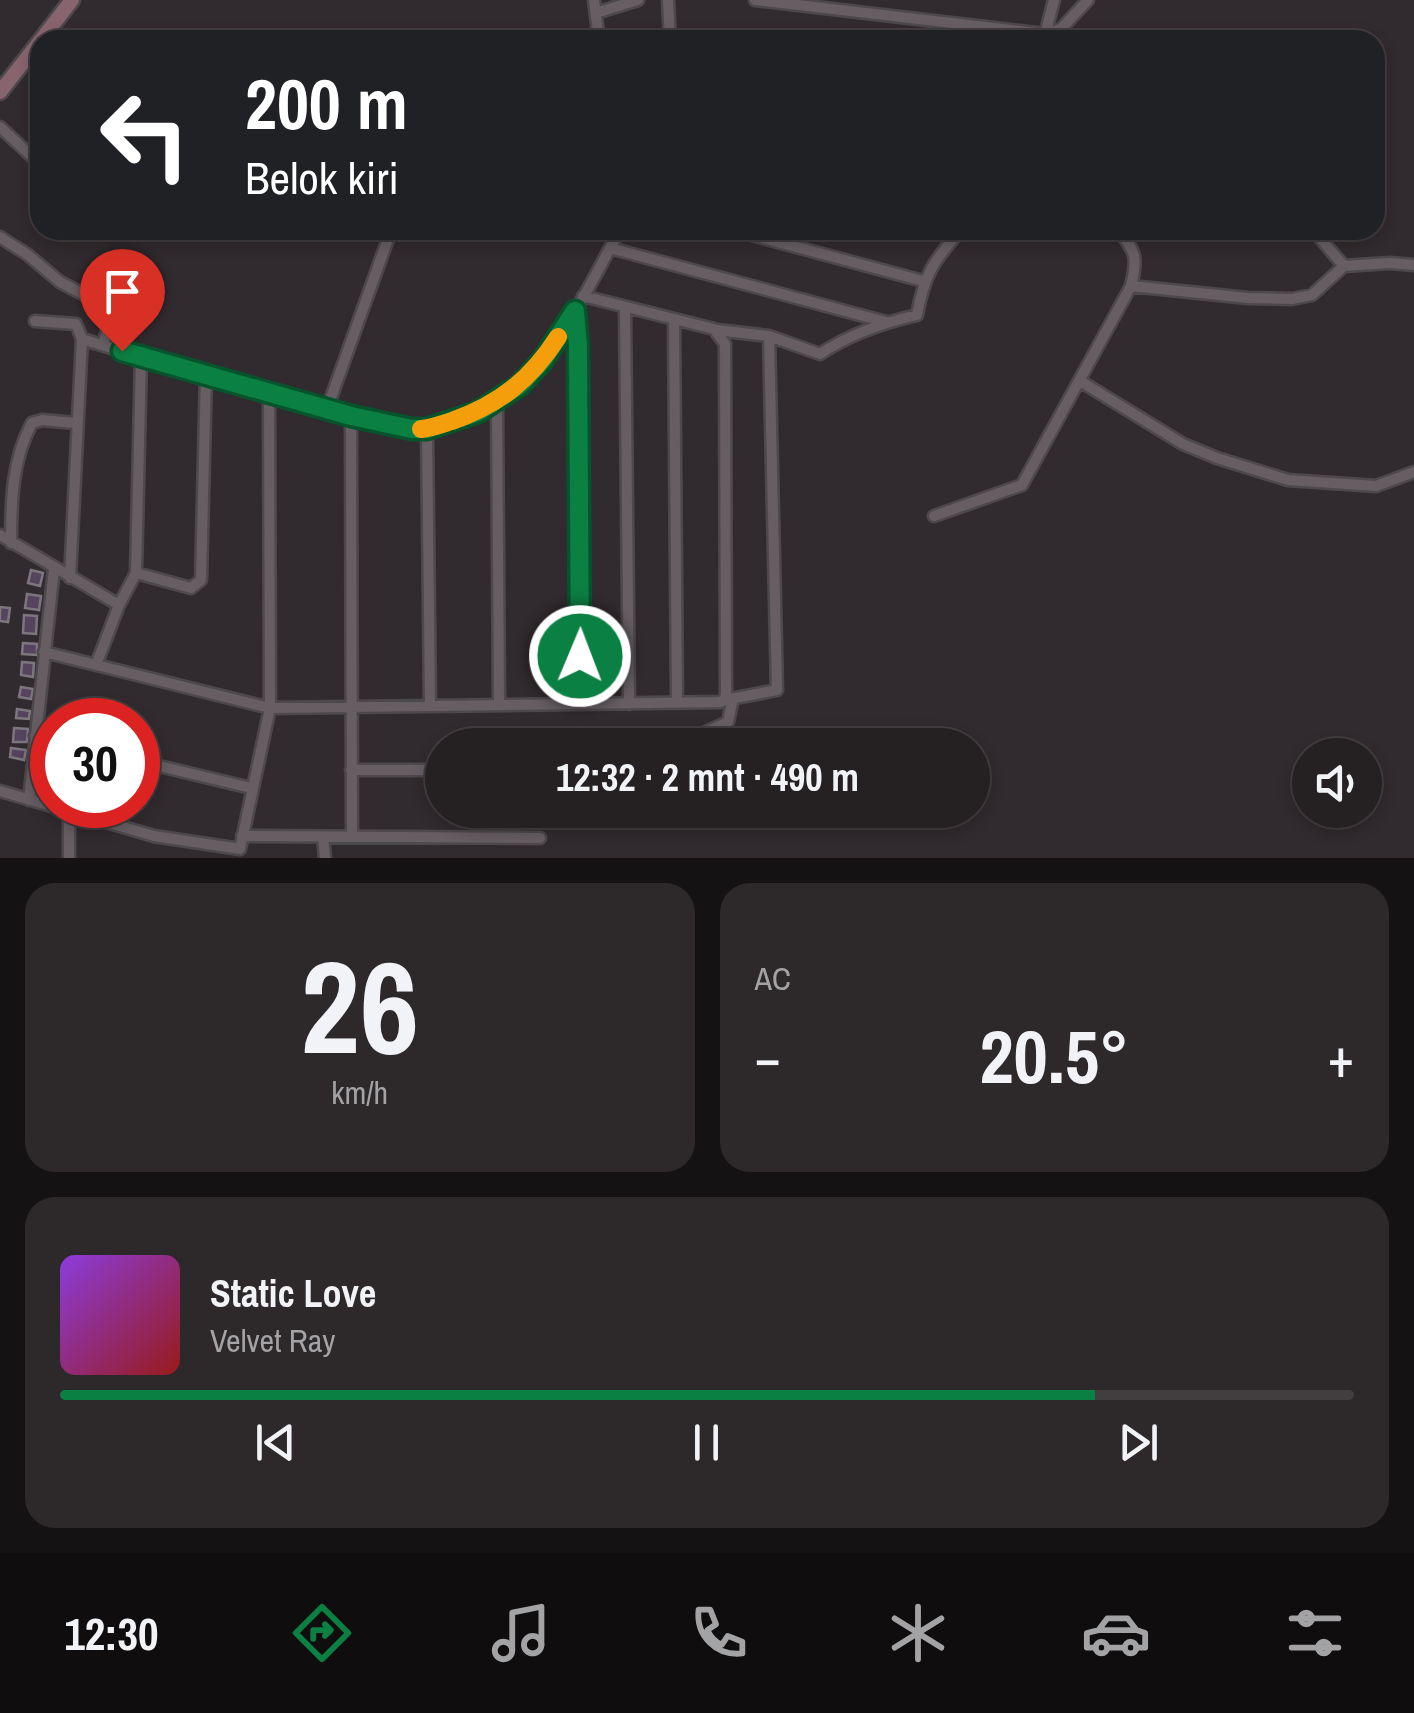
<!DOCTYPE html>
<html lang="id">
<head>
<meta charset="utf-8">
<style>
	body { margin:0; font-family:"Archivo Narrow",sans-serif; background:#2d282a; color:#f1f3f6; height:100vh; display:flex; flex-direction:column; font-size:38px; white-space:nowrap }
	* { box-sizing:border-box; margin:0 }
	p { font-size:32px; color:#a3a3a5 }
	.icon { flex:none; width:55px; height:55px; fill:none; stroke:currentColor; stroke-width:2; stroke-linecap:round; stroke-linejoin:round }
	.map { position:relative; height:858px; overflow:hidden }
	.side { display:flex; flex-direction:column; gap:25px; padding:25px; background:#141213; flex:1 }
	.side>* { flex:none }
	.guide { position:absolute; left:30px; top:30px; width:1355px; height:210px; border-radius:30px; box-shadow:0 5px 15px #0003,0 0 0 2px #423e40; background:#202124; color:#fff; overflow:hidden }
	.controls { position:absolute; left:1292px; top:738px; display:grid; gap:20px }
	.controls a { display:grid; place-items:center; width:90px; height:90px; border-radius:50%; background:#252022; box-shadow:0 5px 15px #0003,0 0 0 2px #423e40; font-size:50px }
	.speed { position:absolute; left:30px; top:698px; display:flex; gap:20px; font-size:50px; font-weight:700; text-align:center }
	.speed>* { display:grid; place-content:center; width:130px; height:130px; border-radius:50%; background:#252022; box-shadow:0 5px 15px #0003,0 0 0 2px #423e40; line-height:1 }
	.speed .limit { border:15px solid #d22; background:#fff; color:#111 }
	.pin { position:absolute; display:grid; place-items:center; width:85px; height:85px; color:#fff; margin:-102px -42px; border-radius:50% 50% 50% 0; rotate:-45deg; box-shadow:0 0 10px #0007 }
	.pin .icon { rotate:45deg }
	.me { position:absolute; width:110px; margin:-55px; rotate:1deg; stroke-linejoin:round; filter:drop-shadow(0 0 8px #0008) }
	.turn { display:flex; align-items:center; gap:35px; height:210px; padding:0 50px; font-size:45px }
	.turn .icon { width:130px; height:130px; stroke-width:2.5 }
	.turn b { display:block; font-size:70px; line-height:85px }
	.big { font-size:75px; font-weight:700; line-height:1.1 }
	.side .card { flex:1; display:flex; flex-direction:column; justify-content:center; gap:15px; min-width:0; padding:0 35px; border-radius:30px; background:#2d282a }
	.side .dial { align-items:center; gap:0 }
	.dial b { font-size:130px; line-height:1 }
	.song { display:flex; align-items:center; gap:30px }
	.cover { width:120px; height:120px; border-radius:15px; background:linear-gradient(135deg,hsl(270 70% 55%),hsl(0 70% 35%)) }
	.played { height:10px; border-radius:5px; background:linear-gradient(90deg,#0b8043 80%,#423e40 80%) }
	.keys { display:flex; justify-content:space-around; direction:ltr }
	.heat { display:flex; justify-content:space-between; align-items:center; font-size:55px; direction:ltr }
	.side .tiles { flex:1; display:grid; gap:25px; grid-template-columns:1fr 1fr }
	.card:last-child { grid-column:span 2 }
	.trip { position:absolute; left:425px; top:728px; width:565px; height:100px; border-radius:50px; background:#252022; box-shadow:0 5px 15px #0003,0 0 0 2px #423e40; font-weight:700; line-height:100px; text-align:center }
	.menu { display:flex; height:160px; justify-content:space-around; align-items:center; background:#0f0d0e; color:#a3a3a5 }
	.menu .icon { width:70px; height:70px }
	.menu .selected { color:#0b8043 }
	.menu b { font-size:45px; color:#f1f3f6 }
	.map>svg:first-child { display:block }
</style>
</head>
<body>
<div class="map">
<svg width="1414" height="858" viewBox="0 0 1414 858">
	<rect width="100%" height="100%" fill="#312a2e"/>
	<!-- building -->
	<path fill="#56435e" stroke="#7c777e" stroke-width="2.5" d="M31 570 43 573 40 586 28 583Z
		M27 594 41 596 39 610 25 608Z
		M0 607 10 608 8 622 0 621Z
		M24 615 37 616 36 634 23 633Z
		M23 643 37 644V655L22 654Z
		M22 662 34 663 33 677 21 675Z
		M21 687 33 689 31 699 19 697Z
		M17 709 30 711 29 719 16 718Z
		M14 728 28 729 27 742H13Z
		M11 748 26 750 24 760 10 757Z"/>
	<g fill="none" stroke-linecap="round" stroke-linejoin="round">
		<!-- street casing -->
		<g stroke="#4d484b" stroke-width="15">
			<path id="street" d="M594 0 599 40
				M668 0 670 40
				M755 0 1045 34 1061 29 1088 0
				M596 13 638 0
				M1044 39 1054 0
				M0 127 40 164
				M140 230H148
				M733 230 923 281
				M1119 230C1136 253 1138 257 1131 286
				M0 237 28 255 60 282 113 310 103 345
				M610 248 886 322
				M1344 266 1390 263 1414 265
				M625 308 629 704
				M674 320 677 703
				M35 321 76 324 82 339 70 578
				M717 330 769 336 777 690 725 700
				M769 336 820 354C850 334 882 323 917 315 924 275 934 260 961 230
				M82 339 141 357
				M1080 381 1183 444 1217 458 1288 480 1376 486 1414 472
				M497 401 499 703
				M327 409 388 239
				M351 416 352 836
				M427 429 430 704
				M934 516 1022 485 1131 286 1248 298 1292 299 1312 295 1344 266 1313 230
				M0 535 119 605 136 573 141 357 269 393
				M11 543C11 502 12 459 32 423L42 420 76 423
				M136 573 191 588 201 580 206 374
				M44 652 270 708 578 704 581 595 578 346 575 311
				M96 665 119 605
				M578 704 720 702 725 700 726 693 725 344 714 329 583 296
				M35 736 52 740
				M677 745 728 722 733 698
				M138 761 251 788
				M351 770H442
				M0 791 154 836 240 849 270 708 269 393 412 429C429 429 442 424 457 419 544 389 578 305 620 230
				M29 800 54 569
				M242 836 540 838
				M323 837 325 858
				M69 858V814"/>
		</g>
		<!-- secondary casing -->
		<g stroke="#4d484b" stroke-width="19">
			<path id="secondary" d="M41 40 72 0
				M0 92 40 41"/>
		</g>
		<!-- street -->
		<use href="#street" stroke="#665e63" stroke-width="10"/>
		<!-- secondary -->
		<use href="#secondary" stroke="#88646e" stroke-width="14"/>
	</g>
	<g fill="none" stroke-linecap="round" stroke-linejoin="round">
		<!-- route casing -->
		<g stroke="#07532c" stroke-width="25">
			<path id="route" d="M122 351 351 416 412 429H427L478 412 520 385 543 360 575 311 578 346 580 656"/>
		</g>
		<!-- route -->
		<use href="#route" stroke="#0b8043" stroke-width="18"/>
		<!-- slow -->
		<path stroke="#f59e0b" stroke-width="18" d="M421 429C432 428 442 424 452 421 500 404 531 379 558 337"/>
	</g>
</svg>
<div class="controls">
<a><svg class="icon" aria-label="sound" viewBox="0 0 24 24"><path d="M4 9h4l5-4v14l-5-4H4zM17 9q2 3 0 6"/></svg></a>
</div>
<div class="speed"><div class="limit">30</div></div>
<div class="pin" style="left:122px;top:351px;background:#d93025"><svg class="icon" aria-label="arrive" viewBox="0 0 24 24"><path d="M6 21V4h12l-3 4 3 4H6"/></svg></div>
<svg class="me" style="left:580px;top:656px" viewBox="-20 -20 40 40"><circle r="17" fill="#0b8043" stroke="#fff" stroke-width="3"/><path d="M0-11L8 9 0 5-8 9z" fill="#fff"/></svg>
<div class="trip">12:32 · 2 mnt · 490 m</div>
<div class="guide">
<div class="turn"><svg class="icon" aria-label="left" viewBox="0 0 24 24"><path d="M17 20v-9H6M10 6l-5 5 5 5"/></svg><div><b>200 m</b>Belok kiri</div></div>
</div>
</div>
<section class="side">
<div class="tiles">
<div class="card dial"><b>26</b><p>km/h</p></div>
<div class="card"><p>AC</p>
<div class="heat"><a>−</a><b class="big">20.5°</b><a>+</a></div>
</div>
<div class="card">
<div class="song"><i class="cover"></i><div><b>Static Love</b><p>Velvet Ray</p></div></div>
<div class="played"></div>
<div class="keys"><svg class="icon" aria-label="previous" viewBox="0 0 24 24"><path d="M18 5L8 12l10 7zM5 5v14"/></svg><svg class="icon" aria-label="pause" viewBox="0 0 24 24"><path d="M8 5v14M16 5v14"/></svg><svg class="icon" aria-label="next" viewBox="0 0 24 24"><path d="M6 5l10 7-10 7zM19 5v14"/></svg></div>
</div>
</div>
</section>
<nav class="menu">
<b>12:30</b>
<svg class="icon selected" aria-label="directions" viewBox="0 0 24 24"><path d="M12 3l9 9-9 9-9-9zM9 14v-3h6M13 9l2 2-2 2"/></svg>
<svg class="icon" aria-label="music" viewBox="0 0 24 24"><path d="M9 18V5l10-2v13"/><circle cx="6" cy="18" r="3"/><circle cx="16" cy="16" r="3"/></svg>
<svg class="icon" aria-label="phone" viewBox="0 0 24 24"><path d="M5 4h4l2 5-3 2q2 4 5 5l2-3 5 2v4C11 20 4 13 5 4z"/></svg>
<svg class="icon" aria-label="climate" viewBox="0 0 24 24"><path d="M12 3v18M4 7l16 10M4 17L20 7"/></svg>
<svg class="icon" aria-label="car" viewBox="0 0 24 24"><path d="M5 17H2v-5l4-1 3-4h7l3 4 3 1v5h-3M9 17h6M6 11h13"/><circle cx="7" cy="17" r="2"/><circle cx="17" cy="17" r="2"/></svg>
<svg class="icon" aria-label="filters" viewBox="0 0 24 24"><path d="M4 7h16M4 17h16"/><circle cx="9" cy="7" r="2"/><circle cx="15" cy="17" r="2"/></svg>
</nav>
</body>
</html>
